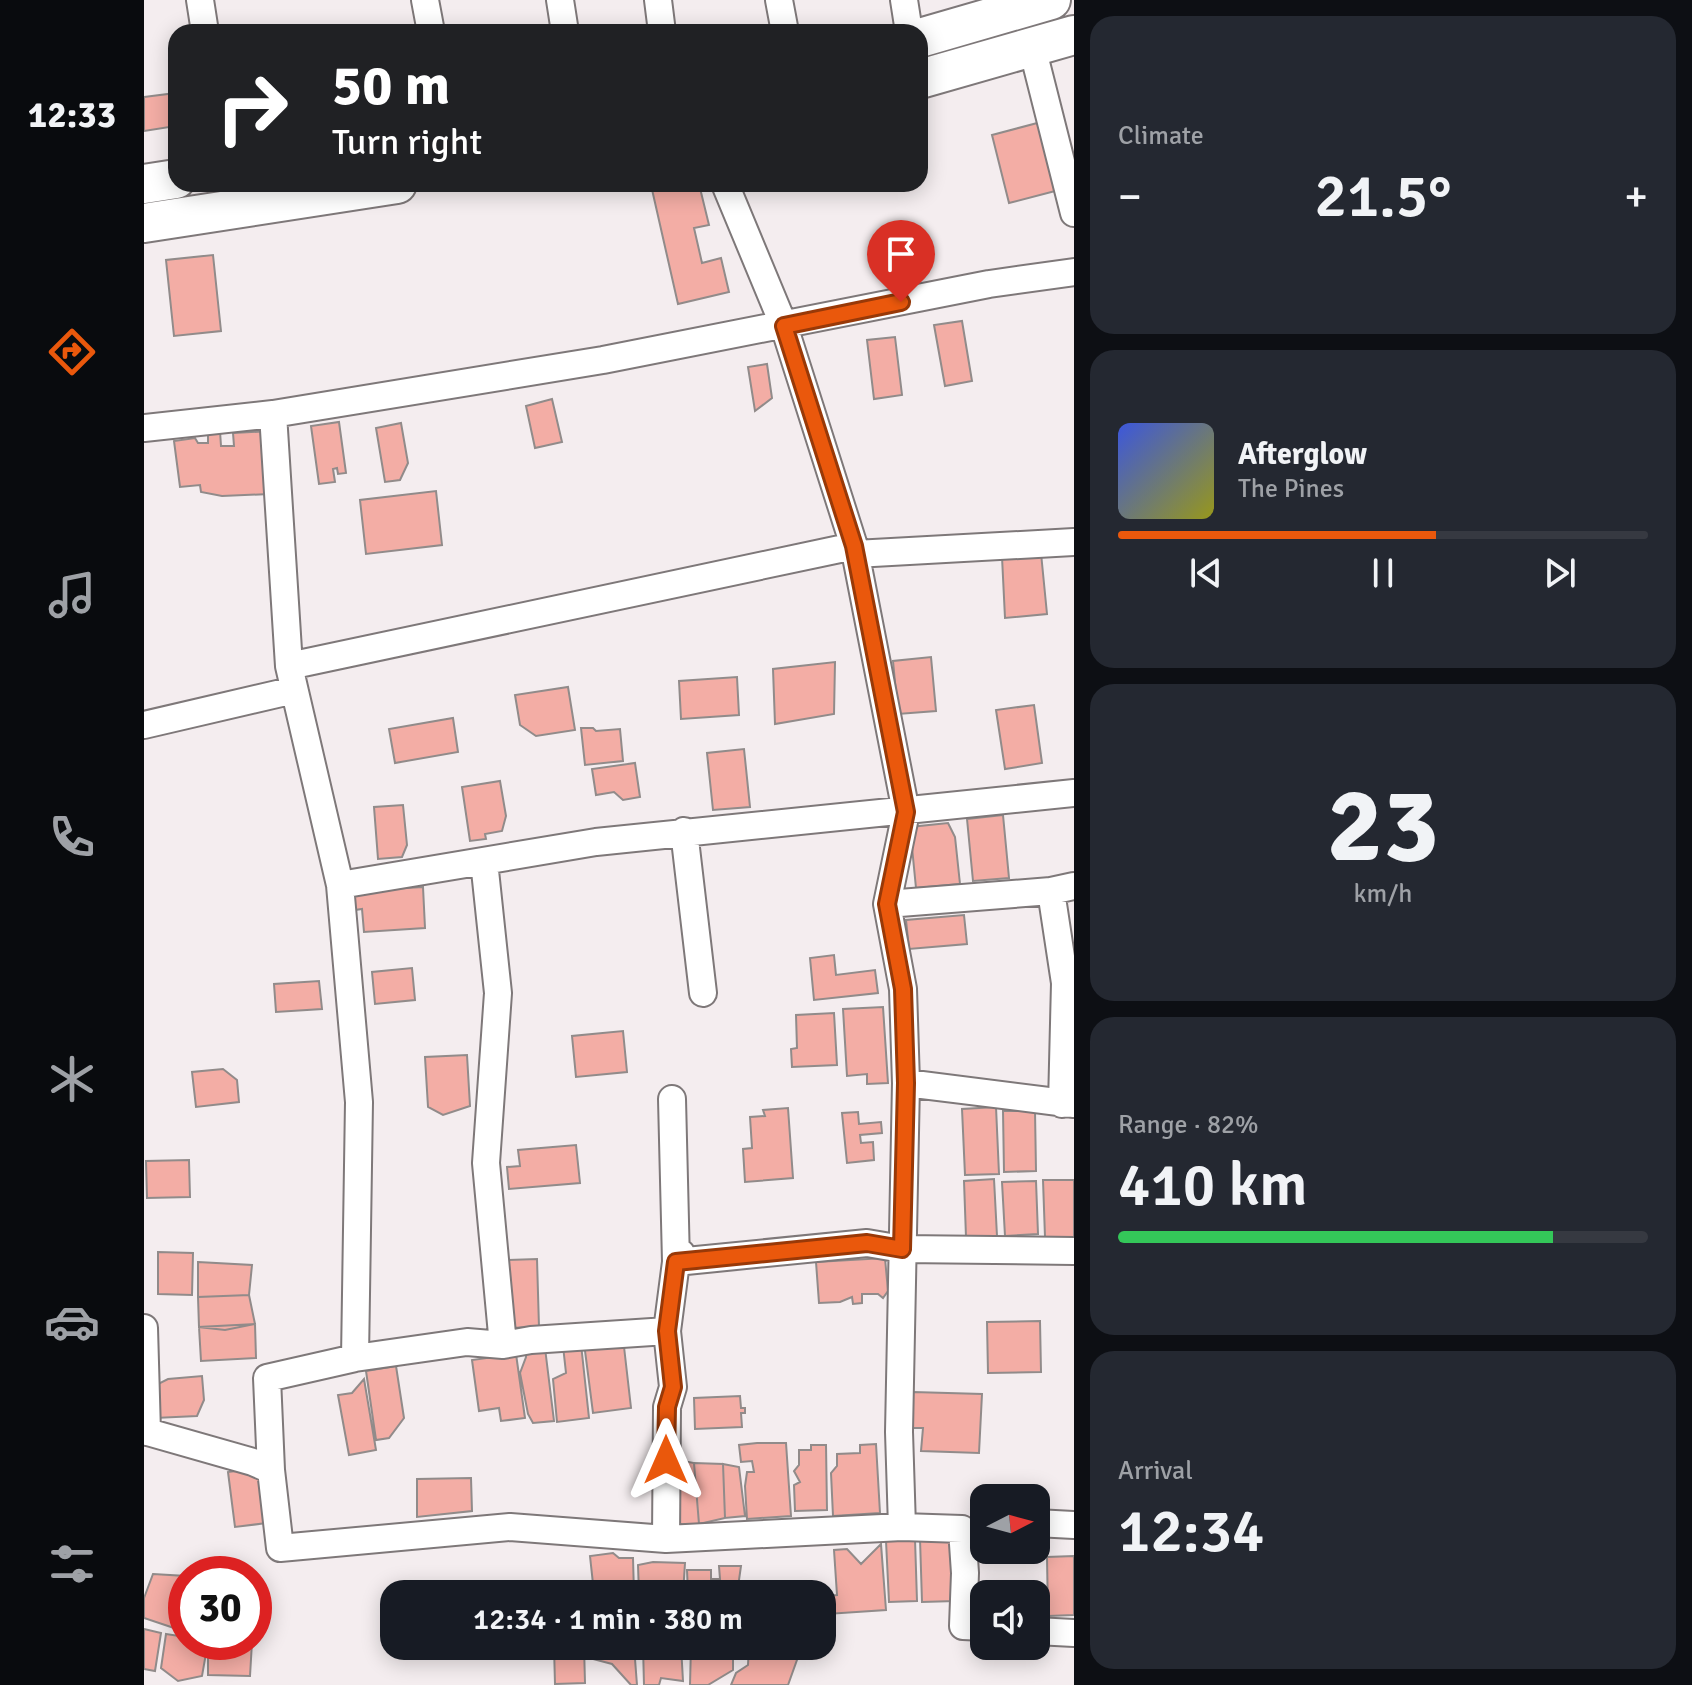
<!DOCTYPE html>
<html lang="en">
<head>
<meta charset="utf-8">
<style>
	body { margin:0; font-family:Signika,sans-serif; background:#242831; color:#f1f3f6; height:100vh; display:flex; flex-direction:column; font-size:30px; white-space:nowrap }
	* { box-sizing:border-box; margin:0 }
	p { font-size:26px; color:#9ea1a6 }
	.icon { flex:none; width:44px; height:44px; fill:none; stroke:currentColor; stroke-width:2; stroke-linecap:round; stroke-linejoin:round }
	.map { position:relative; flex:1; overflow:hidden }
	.details { display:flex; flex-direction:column; gap:16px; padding:16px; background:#0d0f14; width:618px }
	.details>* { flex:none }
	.top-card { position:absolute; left:24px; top:24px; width:760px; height:168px; border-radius:24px; box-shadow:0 4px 20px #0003; background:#202124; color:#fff; overflow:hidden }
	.needle { width:52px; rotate:84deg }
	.buttons { position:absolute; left:826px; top:1484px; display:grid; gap:16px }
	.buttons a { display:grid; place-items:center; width:80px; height:80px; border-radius:16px; background:#171b24; box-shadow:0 4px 20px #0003; font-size:40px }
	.speed { position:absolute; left:24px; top:1556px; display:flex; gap:16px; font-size:40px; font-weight:700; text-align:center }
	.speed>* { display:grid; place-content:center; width:104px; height:104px; border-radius:50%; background:#171b24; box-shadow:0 4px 20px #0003; line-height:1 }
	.speed .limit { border:12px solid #d22; background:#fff; color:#111 }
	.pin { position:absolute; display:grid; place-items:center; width:68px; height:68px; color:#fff; margin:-82px -34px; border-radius:50% 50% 50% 0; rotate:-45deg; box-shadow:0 0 8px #0007 }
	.pin .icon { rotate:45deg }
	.me { position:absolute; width:88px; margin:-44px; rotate:0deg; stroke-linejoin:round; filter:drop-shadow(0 0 6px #0008) }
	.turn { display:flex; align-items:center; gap:28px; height:168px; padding:0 32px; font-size:36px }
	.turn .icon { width:104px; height:104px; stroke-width:2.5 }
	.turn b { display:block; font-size:56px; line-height:68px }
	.big { font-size:60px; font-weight:600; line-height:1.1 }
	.details .widget { flex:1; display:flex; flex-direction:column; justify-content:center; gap:12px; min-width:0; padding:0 28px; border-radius:24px; background:#242831 }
	.details .dial { align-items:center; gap:0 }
	.dial b { font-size:104px; line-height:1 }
	.song { display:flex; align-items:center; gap:24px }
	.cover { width:96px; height:96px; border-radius:12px; background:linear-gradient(135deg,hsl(230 70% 55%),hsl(60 70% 35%)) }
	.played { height:8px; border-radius:4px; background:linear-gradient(90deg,#ea580c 60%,#363941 60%) }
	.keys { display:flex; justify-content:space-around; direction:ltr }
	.heat { display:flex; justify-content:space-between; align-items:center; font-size:44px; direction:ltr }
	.charge { height:12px; border-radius:6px; background:linear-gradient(90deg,#34c759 82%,#363941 0) }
	.trip { position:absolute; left:236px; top:1580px; width:456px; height:80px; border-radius:24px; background:#171b24; box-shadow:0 4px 20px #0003; font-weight:600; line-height:80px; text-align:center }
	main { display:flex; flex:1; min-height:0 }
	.tab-bar { display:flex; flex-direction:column; width:144px; justify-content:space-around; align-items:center; background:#090b0e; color:#9ea1a6 }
	.tab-bar .icon { width:56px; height:56px }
	.tab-bar .selected { color:#ea580c }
	.tab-bar b { font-size:36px; color:#f1f3f6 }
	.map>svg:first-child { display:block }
</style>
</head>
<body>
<main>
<nav class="tab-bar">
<b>12:33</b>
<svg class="icon selected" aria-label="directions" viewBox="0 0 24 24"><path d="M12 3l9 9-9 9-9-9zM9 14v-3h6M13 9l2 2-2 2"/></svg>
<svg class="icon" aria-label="music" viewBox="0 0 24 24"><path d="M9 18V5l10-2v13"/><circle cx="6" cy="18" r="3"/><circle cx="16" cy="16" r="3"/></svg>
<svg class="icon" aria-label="phone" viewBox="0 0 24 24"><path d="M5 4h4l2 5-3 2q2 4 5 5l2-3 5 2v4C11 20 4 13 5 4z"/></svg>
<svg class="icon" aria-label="climate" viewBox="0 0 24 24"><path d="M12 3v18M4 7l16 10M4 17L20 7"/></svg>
<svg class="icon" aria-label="car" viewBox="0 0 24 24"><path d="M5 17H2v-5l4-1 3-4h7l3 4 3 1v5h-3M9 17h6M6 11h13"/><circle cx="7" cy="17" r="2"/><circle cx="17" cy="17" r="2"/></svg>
<svg class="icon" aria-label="filters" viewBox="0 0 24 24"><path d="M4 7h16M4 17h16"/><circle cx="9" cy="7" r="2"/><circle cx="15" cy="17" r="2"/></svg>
</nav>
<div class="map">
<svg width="930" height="1685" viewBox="0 0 930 1685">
	<rect width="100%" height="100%" fill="#f4edef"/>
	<!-- building -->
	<path fill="#f3ada5" stroke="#918b8a" stroke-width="2" d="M32 93V126L0 131V97Z
		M897 122 915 190 865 203 848 135Z
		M513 184H555L565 225 550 228 558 263 577 258 585 292 534 304 507 185Z
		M69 255 77 331 30 336 22 260Z
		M818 321 828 381 801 386 790 325Z
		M751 337 758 395 730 399 723 340Z
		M623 364 628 398 611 411 604 367Z
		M408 399 418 442 391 448 382 406Z
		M195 422 202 473 194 474 193 468 189 469 191 482 175 484 167 426Z
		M257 423 264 463 256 480 241 482 232 428Z
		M76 431 77 446H90L89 433 127 431 125 494 78 496 57 492 56 485 36 487 30 441 51 438 54 443H64V432Z
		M292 491 298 545 222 554 216 500Z
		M897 553 903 614 861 618 858 557Z
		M787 657 792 711 754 714 749 661Z
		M691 662 690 714 631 724 629 669Z
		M593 677 595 715 537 719 535 681Z
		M424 687 431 730 392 736 376 725 371 695Z
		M890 705 898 763 861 769 852 710Z
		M309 718 314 752 251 763 245 729Z
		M437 728H449L452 731 476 729 479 761 441 765Z
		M600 749 606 807 569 810 563 753Z
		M491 763 496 797 479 800 470 792 452 795 448 769Z
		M356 781 362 816 358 831 341 834 342 839 326 841 318 787Z
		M259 805 263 845 258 857 234 859 230 807Z
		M859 815 865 878 829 881 823 819Z
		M804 823 811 837 816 884 772 888 766 827Z
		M279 887 281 928 220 932 218 909 211 910 210 891Z
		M820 915 823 944 765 949 762 920Z
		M690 955 692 975 731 970 734 993 670 1000 666 958Z
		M268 968 271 1000 231 1004 228 972Z
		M175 981 178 1009 132 1012 130 984Z
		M739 1007 744 1083 723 1084V1074L703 1076 699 1009Z
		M690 1013 693 1065 648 1067 647 1049 653 1048 652 1015Z
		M479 1031 483 1072 432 1077 428 1036Z
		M323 1055 326 1106 299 1115 284 1107 281 1057Z
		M79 1069 93 1080 95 1102 52 1107 48 1072Z
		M852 1107 855 1174 821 1175 818 1109Z
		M644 1108 649 1178 601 1182 599 1149 608 1148 606 1117 621 1116 619 1110Z
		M859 1111H891L892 1171 860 1172Z
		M714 1112 715 1124 737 1122 738 1133 716 1135 717 1143 729 1142 730 1160 703 1163 698 1113Z
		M432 1145 436 1183 365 1189 363 1167 376 1166 374 1150Z
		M45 1160 46 1197 3 1198 2 1161Z
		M850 1179 853 1236 822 1237 820 1181Z
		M899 1180H930V1237H901Z
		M892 1181 894 1234 861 1236 858 1182Z
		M14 1252 49 1253 48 1295 14 1294Z
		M741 1258 744 1291 739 1298 734 1294H718V1303L709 1304 708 1297 696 1302 675 1303 672 1262Z
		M393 1259 395 1327 364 1328 363 1260Z
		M54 1262 108 1265 105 1295 54 1297Z
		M105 1295 111 1324 81 1330 55 1327 54 1297Z
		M896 1321 897 1372 844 1373 843 1322Z
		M111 1324 112 1358 57 1361 55 1327Z
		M479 1338 487 1408 449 1413 440 1343Z
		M437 1344 445 1418 413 1422 409 1379 422 1373 419 1346Z
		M401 1348 410 1421 389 1423 384 1414 376 1373 382 1357V1351Z
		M372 1354 381 1418 357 1421 355 1408 335 1411 328 1360Z
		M252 1366 260 1418 245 1438 232 1440 222 1371Z
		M58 1376 60 1400 53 1416 11 1418 10 1386 24 1379Z
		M220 1379 232 1450 205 1455 194 1395 208 1393Z
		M769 1392 838 1394 835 1453 777 1451 779 1428H768Z
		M596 1396 597 1408H601V1413H597L598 1427 551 1429 550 1398Z
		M613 1443H642L647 1516 603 1519 601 1486 603 1472H610L608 1461 597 1462 595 1445Z
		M732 1444 736 1513 689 1516 687 1473 693 1466V1454L716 1453V1445Z
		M667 1445H682L683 1510 651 1511 650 1485 656 1482 650 1471 655 1465V1450H667Z
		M529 1459 550 1463 555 1524 533 1525Z
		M550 1463 579 1464 581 1518 555 1524Z
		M579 1464 595 1467 601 1516 581 1518Z
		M116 1468 123 1523 91 1527 84 1472Z
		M327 1478 328 1511 273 1517V1479Z
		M809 1538 811 1601 778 1602 776 1539Z
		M771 1539 773 1601 745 1602 742 1541Z
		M737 1544 742 1610 683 1614 682 1596 693 1595 690 1550 703 1549 717 1564Z
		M469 1553 475 1558H489L490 1594H446L450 1593 446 1556Z
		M930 1556V1615L904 1616 903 1557Z
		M509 1562 541 1563 539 1594H495L494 1565Z
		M575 1566H597L593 1594H544L543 1570H567V1579H576Z
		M9 1574 42 1576V1632L0 1618V1598Z
		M0 1629 17 1633 11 1671 0 1669Z
		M22 1634 42 1637V1642H64L58 1676 34 1681 17 1668Z
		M65 1642H108L106 1676 64 1675V1655H72V1646H65Z
		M407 1646H440L441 1683 411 1684 410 1647Z
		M449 1646H490L493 1685H487L468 1664 449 1659Z
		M499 1646H537L539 1681 517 1678 515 1685H500Z
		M547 1646H589V1670L564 1685H546Z
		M605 1646H625L654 1657 644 1685H587L592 1673 604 1665Z"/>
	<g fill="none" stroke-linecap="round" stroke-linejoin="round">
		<!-- minor casing -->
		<g stroke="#7e7879" stroke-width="30">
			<path id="minor" d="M56 0 61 32
				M281 0 287 32
				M416 0 421 32
				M514 0 518 32
				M635 0 641 32
				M760 0 765 32
				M888 47 930 213
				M0 428 129 414
				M711 554 930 542
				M145 666 710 546
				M0 725 146 691 151 692
				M540 831 559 993
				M340 861 354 993 342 1163 359 1345
				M196 885 145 666 129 414 459 360 845 284 930 272
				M907 891 921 983 918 1104
				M743 904 907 891 930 886
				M762 1083 930 1104
				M528 1099 532 1262 537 1253
				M0 1328 3 1432
				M523 1331 387 1340 359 1345 323 1342 211 1358 123 1378 127 1470 136 1548 366 1527 522 1539 758 1527 755 1432 762 1083 759 989 743 904 762 812 710 546 640 326 581 184
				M211 1358 215 1102 196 885 452 842 930 793
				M0 1431 109 1462 127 1470
				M892 1523 930 1525
				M758 1527 818 1529 821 1573 819 1626 840 1627
				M522 1539 523 1407 529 1387 523 1331 532 1262 723 1243 758 1249 930 1251
				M892 1631 930 1633"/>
		</g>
		<!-- secondary casing -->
		<g stroke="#7e7879" stroke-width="42">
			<path id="secondary" d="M776 38 907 0
				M776 79 930 35
				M0 184 32 179
				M0 223 253 184"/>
		</g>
		<!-- minor -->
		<use href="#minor" stroke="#fff" stroke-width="26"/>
		<!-- secondary -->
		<use href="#secondary" stroke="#fff" stroke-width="38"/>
	</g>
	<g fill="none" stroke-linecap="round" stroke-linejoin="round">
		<!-- route casing -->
		<g stroke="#983908" stroke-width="20">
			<path id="route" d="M522 1460 523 1407 529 1387 523 1331 532 1262 723 1243 758 1249 762 1083 759 989 743 904 762 812 710 546 640 326 757 302"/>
		</g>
		<!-- route -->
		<use href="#route" stroke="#ea580c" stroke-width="14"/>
	</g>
</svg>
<div class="buttons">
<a><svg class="needle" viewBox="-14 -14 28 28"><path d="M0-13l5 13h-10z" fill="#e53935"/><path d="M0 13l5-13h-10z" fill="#9ea1a6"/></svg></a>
<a><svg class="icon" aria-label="sound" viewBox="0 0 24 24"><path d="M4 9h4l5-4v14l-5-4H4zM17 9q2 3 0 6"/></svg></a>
</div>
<div class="speed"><div class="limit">30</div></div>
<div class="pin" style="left:757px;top:302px;background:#d93025"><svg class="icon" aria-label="arrive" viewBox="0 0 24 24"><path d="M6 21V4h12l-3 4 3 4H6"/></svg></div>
<svg class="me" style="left:522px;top:1460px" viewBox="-20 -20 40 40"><path d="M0-17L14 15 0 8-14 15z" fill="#ea580c" stroke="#fff" stroke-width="4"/></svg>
<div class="trip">12:34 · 1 min · 380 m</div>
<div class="top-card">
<div class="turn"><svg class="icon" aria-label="right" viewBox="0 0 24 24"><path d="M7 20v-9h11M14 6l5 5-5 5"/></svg><div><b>50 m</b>Turn right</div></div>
</div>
</div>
<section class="details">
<div class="widget"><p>Climate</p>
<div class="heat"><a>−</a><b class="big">21.5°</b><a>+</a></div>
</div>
<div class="widget">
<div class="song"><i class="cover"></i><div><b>Afterglow</b><p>The Pines</p></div></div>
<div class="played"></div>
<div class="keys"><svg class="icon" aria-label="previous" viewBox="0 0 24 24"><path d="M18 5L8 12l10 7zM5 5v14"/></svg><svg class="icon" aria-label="pause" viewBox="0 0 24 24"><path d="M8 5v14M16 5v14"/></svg><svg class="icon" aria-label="next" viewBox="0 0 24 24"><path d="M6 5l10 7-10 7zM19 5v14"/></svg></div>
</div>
<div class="widget dial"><b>23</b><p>km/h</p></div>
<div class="widget"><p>Range · 82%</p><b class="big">410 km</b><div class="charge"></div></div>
<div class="widget"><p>Arrival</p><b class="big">12:34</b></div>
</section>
</main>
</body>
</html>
